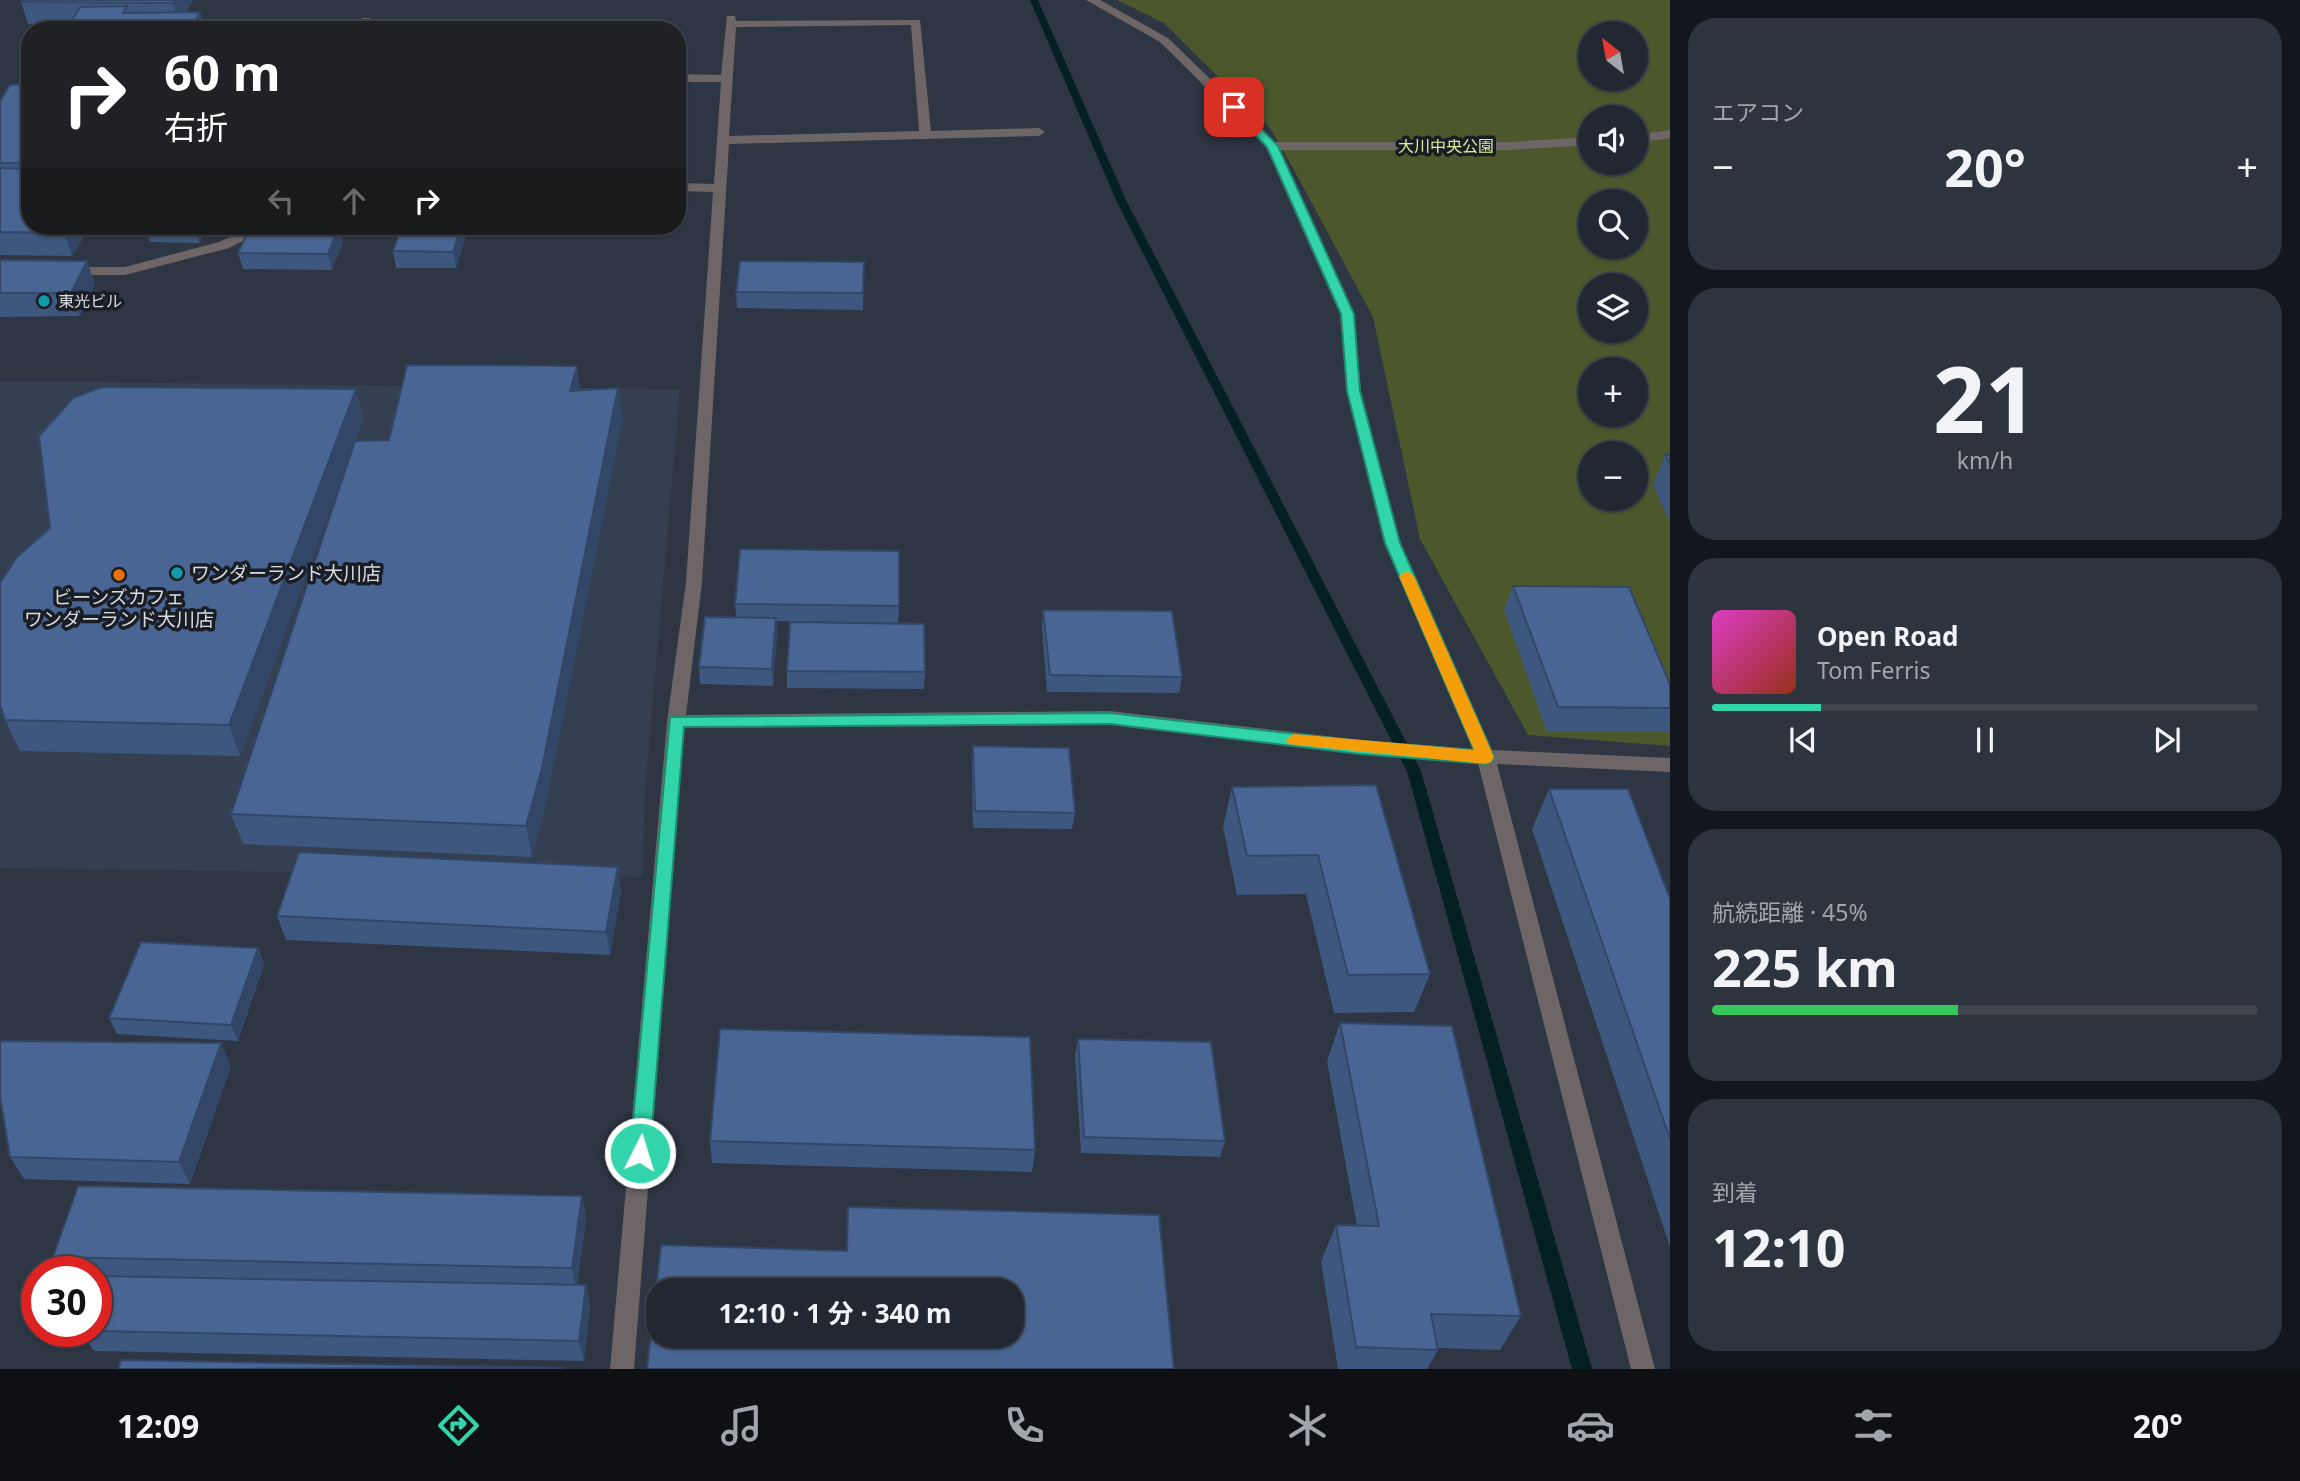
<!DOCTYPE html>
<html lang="ja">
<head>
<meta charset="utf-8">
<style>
	body { margin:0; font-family:"Noto Sans","Noto Sans JP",sans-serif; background:#2e343e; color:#f1f3f6; height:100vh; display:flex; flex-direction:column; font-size:26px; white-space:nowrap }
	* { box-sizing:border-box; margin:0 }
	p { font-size:23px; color:#a2a6ac }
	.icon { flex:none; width:38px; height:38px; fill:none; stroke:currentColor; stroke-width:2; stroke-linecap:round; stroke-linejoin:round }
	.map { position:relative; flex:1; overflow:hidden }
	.panel { display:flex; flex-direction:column; gap:18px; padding:18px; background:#13161c; width:630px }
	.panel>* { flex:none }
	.top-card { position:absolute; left:21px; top:21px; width:665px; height:214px; border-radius:28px; box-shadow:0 2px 5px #0004,0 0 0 2px #3f444d; background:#202124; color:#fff; overflow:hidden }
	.needle { width:46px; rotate:329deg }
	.tools { position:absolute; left:1578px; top:21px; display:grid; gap:14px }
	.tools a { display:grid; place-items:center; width:70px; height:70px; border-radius:50%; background:#222832; box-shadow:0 2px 5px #0004,0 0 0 2px #3f444d; font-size:35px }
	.speed { position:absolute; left:21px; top:1256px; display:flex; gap:14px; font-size:35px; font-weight:700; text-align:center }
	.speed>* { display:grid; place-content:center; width:91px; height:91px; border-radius:50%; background:#222832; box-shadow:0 2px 5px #0004,0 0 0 2px #3f444d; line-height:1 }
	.speed .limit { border:10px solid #d22; background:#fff; color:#111 }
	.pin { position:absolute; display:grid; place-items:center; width:60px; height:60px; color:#fff; margin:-30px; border-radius:14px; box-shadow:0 4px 10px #0006 }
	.me { position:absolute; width:77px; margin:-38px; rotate:5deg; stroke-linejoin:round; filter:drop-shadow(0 0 5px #0008) }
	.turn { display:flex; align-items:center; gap:24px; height:147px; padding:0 28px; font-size:32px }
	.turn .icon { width:91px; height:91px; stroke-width:2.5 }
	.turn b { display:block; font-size:49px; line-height:60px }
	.lanes { display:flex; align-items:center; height:66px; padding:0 28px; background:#0003; justify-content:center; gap:35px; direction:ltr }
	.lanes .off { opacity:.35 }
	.big { font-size:52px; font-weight:700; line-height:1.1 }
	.panel .widget { flex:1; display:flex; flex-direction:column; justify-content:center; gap:10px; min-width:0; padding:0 24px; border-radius:28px; background:#2e343e }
	.panel .dial { align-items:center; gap:0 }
	.dial b { font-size:91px; line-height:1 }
	.song { display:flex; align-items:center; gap:21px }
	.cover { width:84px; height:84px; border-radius:10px; background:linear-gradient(135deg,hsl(310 70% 55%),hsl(10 70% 35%)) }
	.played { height:7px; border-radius:4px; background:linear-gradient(90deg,#32d4a9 20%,#3f444d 20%) }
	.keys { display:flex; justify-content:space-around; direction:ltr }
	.heat { display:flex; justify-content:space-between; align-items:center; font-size:38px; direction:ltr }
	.charge { height:10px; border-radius:5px; background:linear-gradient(90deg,#34c759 45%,#3f444d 0) }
	.trip { position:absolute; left:646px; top:1278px; width:378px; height:70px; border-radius:28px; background:#222832; box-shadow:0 2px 5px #0004,0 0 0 2px #3f444d; font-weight:700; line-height:70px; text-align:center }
	.tabs { display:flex; height:112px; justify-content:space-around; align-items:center; background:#0e1014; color:#a2a6ac }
	.tabs .icon { width:49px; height:49px }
	.tabs .current { color:#32d4a9 }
	.tabs b { font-size:32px; color:#f1f3f6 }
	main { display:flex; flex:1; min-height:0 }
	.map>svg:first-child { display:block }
</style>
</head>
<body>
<main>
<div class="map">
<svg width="1670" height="1369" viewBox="0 0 1670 1369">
	<rect width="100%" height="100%" fill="#2e3643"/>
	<!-- built -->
	<path fill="#343f51" d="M0 381 680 389 645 791 642 877 0 868Z"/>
	<!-- green -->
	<path fill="#4c582c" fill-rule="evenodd" d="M1117 0H1670V746L1528 735 1420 539 1373 317 1300 181 1270 128 1196 55 1164 23ZM1591 33H1636V79H1591ZM1591 117H1636V163H1591ZM1591 201H1636V247H1591ZM1591 285H1636V331H1591ZM1591 369H1636V415H1591ZM1591 453H1636V499H1591Z"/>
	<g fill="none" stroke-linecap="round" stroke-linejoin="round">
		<!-- stream -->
		<path fill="#052022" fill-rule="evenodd" d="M1030 0H1038L1126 200 1421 771 1592 1369H1572L1407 771 1116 200Z"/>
		<!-- minor -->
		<path fill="#6e6567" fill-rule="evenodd" d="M1086 0H1100L1168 38 1275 142H1509L1591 137V145L1509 150H1280L1354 314 1361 391 1400 543 1492 750 1670 758V772L1497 764 1655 1369H1631L1478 763 1360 754 1110 725 684 728 634 1369H610L667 722 686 582 713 192 677 191V183L714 184 721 82H677V74L721 75 727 16H735L736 21 920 20 931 131 1039 128 1045 132 1039 136 729 144 702 582 686 715 1110 711 1360 740 1474 749 1384 543 1347 391 1340 314 1266 147 1160 42ZM911 25 919 131 729 136 736 27Z
			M362 18H370L375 30H363Z
			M1670 130V138L1636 143V135Z
			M255 226H272L229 248 125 275H66L59 271 66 267H125L219 242Z"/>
	</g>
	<!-- wall -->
	<path fill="#3e577e" d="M22 0H193L186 12H200L205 30H66L70 24H28L21 2Z
		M30 84V226H90L72 256 0 255V101Z
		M144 226H210L199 243 150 242Z
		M469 226 456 268H396L393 251Z
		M343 242 332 270 243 269 238 253Z
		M0 260 87 261 95 285 80 316 0 317Z
		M864 262 863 310 737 308 736 292Z
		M577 366 580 391 618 388 622 419 547 798 532 857 243 844 231 814 350 454 240 756 20 751 5 720 363 420 355 441 389 440Z
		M1665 455H1670V522L1653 485Z
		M1513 586 1670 684V729L1668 732H1547L1504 610Z
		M735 604 899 606 898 623 776 621 777 635 773 686 700 684 699 667 736 617Z
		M1043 610 1182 677 1179 693 1047 692 1042 627Z
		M787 671 925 672 924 689 787 688Z
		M973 746 1075 813 1072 829 973 828 972 763Z
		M1376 785 1430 974 1414 1012 1334 1013 1306 894 1237 895 1223 827 1232 787Z
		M1549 789 1670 899V1247L1532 829Z
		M621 891 610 955 286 940 277 916Z
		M258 948 264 964 238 1041 117 1034 109 1018Z
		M1340 1023 1521 1316 1500 1350 1438 1348V1350L1427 1369H1338L1321 1261 1336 1225 1357 1226 1327 1061Z
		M1078 1039 1225 1141 1220 1157 1081 1153 1075 1055Z
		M231 1066 190 1184 24 1179 10 1157Z
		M710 1141 1035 1150 1032 1172 712 1163Z
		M582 1196 586 1218 577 1285H586L590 1306 584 1361 94 1351 81 1332H96V1272H63L53 1257Z"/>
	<!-- shaded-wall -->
	<path fill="#324767" d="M175 0H193L179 25 173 3Z
		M200 12 205 30H191Z
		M69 226H90L72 256 64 233Z
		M195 226H210L199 243 194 227Z
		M339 226 343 242 332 270 328 254Z
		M461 226H469L456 268 453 252Z
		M87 261 95 285 80 316 71 293Z
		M577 366 580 396 570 391Z
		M618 388 622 419 547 798 532 857 526 826Z
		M356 389 363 420 240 756 229 725Z
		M776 618 777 635 773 686 772 669Z
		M618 867 621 891 610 955 606 932Z
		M258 948 264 964 238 1041 231 1025Z
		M221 1043 231 1066 190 1184 179 1162Z
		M582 1196 586 1218 576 1289 572 1268Z
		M586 1285 590 1306 584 1361 579 1341Z"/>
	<!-- building -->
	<path fill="#486593" stroke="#324767" stroke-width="2" fill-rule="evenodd" d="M22 0H175L173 3 21 2Z
		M127 6 123 13 200 12 191 30H66L80 7Z
		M30 84V163H0V101L10 85Z
		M0 168 30 169V226H69L64 233 0 232Z
		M144 226H195L194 227Z
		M251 226H339L328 254 238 253Z
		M402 226H461L453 252 393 251Z
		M0 260 87 261 71 293H0Z
		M740 261 864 262 863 293 736 292Z
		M407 365 577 366 570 391 618 388 542 768 526 826 231 814 355 441 389 440Z
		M102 387 356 389 229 725 5 720 0 705V583L17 557 50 528 39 436 73 398Z
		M1665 455H1670V464Z
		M740 549 899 551V606L735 604Z
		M1513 586 1629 587 1670 684V708L1558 707Z
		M1043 610 1172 611 1182 677 1050 675Z
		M705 617 776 618 772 669 699 667Z
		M790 622 924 624 925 672 787 671Z
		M973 746 1069 748 1075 813 975 811Z
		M1376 785 1430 974 1348 975 1318 855 1247 856 1232 787Z
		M1549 789H1628L1670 899V1139Z
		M299 852 618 867 606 932 277 916Z
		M141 942 258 948 231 1025 109 1018Z
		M1340 1023 1452 1026 1521 1316 1431 1314 1438 1350 1356 1347 1336 1225 1379 1226Z
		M720 1029 1030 1037 1035 1150 710 1141Z
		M1078 1039 1211 1042 1225 1141 1084 1137Z
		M0 1041 221 1043 179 1162 10 1157 0 1096Z
		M78 1186 582 1196 572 1268 53 1257Z
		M848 1207 1159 1215 1174 1369H647L661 1245 847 1251ZM658 1290H1012V1335H658Z
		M98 1276 586 1285 579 1341 96 1331V1281Z
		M121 1360 563 1368 118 1369Z"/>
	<!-- route -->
	<path fill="#32d4a9" stroke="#208a6e" stroke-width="2" d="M1231 105H1238L1278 146 1354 314 1360 391 1400 543 1494 757 1491 762 1486 764 1360 754 1110 724 684 727 650 1153 647 1160 640 1162 633 1160 630 1153 670 717 1110 713 1360 741 1474 750 1385 543 1347 391 1341 314 1267 147 1231 110Z"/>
	<!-- slow -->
	<path fill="#f59e0b" d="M1407 571 1414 576 1494 757 1491 762 1486 764 1288 744 1286 740 1294 734 1474 750 1399 576Z"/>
	<!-- markers -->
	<g fill="#0f9aa8" stroke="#1a1d23" stroke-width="2.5">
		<circle cx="44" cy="301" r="7"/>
		<circle cx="177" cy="573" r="7"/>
	</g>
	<circle fill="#e8710a" stroke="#1a1d23" stroke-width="2.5" cx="119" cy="575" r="7"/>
	<g text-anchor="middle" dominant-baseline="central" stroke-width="7" stroke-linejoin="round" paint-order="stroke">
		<!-- far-park labels -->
		<g font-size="16" fill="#d7ef9a" stroke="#1a1d23">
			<text x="1446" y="146">大川中央公園</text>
		</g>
		<!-- far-poi labels -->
		<g font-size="16" fill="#d6dce4" stroke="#1a1d23" text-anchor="start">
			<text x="58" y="301">東光ビル</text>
		</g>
		<!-- poi labels -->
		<g font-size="19" fill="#d6dce4" stroke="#1a1d23" text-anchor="start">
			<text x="191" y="573">ワンダーランド大川店</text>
			<text x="119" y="597" text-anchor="middle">ビーンズカフェ<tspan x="119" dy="22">ワンダーランド大川店</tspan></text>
		</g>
	</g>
</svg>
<div class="tools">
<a><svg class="needle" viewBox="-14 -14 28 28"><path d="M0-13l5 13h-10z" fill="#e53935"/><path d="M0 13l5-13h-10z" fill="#a2a6ac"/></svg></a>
<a><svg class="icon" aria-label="sound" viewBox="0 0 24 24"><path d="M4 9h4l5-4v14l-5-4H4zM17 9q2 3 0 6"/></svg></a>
<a><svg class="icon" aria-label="search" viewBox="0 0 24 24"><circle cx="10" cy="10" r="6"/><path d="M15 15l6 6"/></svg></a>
<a><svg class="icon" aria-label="layers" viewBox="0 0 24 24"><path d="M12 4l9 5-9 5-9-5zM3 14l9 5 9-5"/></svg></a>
<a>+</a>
<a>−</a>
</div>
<div class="speed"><div class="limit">30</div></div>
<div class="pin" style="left:1234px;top:107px;background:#d93025"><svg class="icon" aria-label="arrive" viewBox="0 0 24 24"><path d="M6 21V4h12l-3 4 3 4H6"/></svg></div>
<svg class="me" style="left:640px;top:1153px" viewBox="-20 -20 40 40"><circle r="17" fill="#32d4a9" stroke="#fff" stroke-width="3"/><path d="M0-11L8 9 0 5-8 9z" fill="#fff"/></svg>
<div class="trip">12:10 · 1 分 · 340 m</div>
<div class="top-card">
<div class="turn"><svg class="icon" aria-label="right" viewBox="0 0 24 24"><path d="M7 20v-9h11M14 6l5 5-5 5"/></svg><div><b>60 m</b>右折</div></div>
<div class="lanes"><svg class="icon off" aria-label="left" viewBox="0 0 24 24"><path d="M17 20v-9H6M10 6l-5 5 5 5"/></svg><svg class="icon off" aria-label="ahead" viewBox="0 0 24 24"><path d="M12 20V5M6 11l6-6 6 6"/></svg><svg class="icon" aria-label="right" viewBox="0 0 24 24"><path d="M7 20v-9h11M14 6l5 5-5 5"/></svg></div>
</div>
</div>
<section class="panel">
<div class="widget"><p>エアコン</p>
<div class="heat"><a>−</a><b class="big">20°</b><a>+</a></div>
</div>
<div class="widget dial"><b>21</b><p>km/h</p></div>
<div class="widget">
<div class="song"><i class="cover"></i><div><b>Open Road</b><p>Tom Ferris</p></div></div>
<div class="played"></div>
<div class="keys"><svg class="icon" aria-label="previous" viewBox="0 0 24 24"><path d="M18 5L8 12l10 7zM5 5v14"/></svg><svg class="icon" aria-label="pause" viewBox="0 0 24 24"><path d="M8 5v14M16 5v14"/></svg><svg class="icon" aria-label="next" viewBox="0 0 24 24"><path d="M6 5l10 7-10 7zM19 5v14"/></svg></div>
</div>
<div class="widget"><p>航続距離 · 45%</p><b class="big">225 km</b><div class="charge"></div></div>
<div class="widget"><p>到着</p><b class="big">12:10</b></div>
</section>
</main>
<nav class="tabs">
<b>12:09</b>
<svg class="icon current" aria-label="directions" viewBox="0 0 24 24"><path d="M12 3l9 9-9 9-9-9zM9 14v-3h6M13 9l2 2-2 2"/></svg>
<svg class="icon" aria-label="music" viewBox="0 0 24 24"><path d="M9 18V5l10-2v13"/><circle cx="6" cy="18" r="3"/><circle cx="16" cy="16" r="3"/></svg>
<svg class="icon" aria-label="phone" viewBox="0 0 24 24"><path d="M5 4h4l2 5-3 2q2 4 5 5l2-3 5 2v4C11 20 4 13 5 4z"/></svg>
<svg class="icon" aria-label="climate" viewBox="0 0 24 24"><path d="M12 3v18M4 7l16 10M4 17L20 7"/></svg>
<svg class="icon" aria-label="car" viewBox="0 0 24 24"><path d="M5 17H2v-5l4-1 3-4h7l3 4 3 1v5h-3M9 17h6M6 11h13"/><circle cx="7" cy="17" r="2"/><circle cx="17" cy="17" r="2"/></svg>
<svg class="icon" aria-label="filters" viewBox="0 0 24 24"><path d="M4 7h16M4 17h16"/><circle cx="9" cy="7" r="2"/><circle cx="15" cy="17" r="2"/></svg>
<b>20°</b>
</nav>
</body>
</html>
